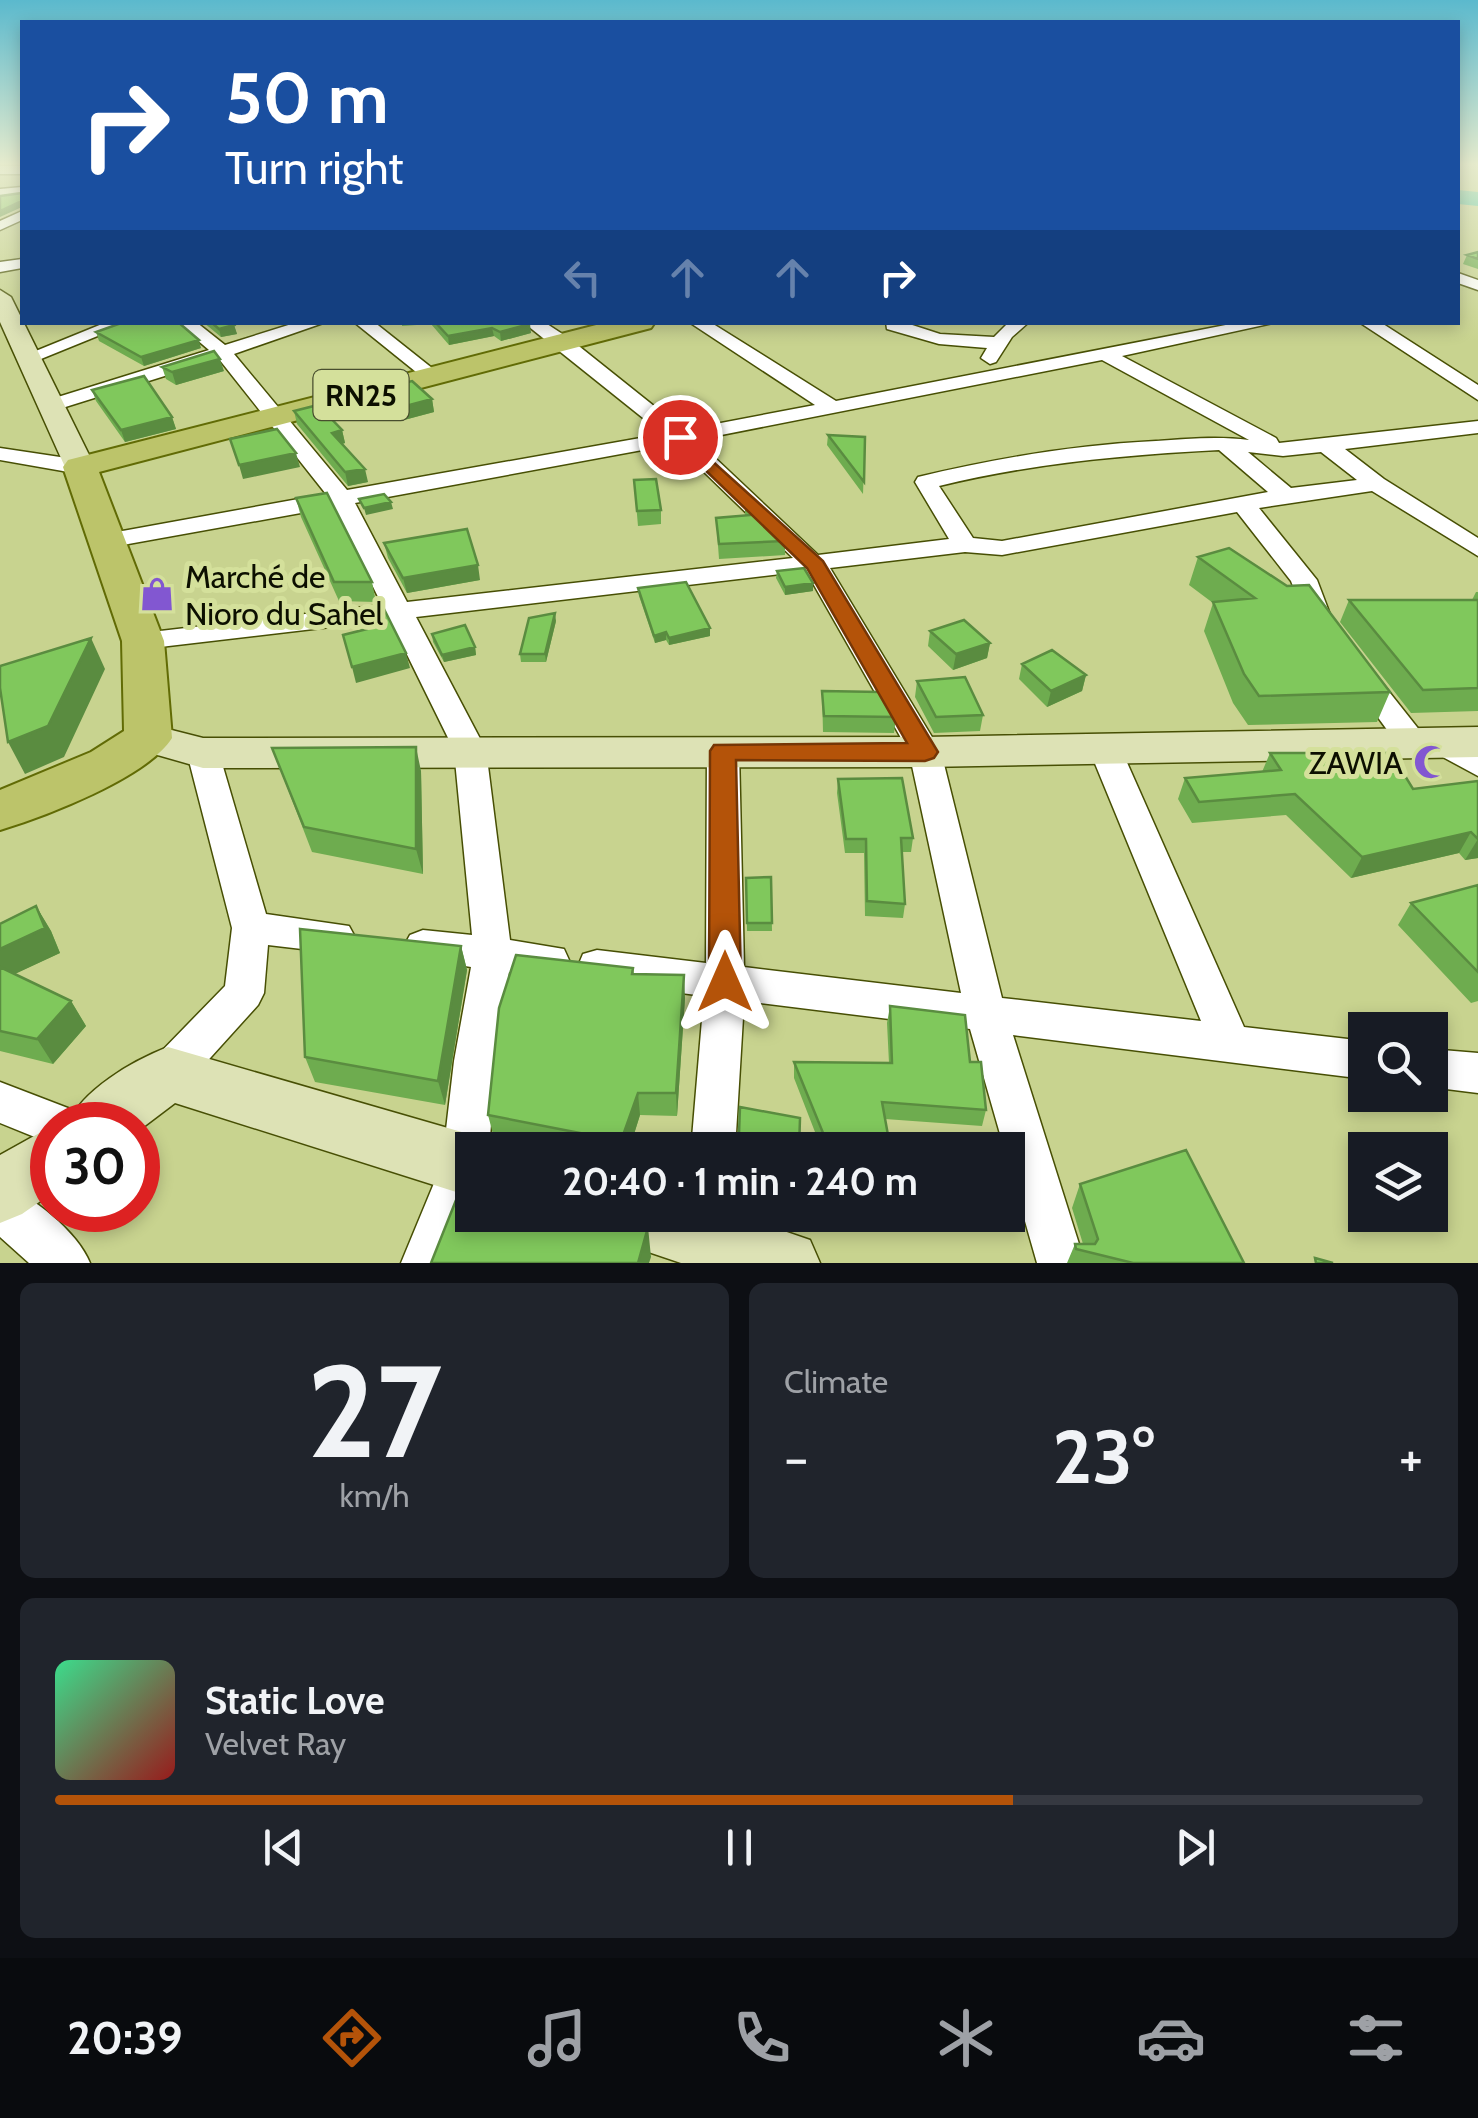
<!DOCTYPE html>
<html lang="en">
<head>
<meta charset="utf-8">
<style>
	body { margin:0; font-family:Cabin,sans-serif; background:#20242c; color:#f1f3f6; height:100vh; display:flex; flex-direction:column; font-size:38px; white-space:nowrap }
	* { box-sizing:border-box; margin:0 }
	p { font-size:32px; color:#9ea1a6 }
	.icon { flex:none; width:55px; height:55px; fill:none; stroke:currentColor; stroke-width:2; stroke-linecap:round; stroke-linejoin:round }
	.map { position:relative; height:1263px; overflow:hidden }
	.side { display:flex; flex-direction:column; gap:20px; padding:20px; background:#0d0f14; flex:1 }
	.side>* { flex:none }
	.top-card { position:absolute; left:20px; top:20px; width:1440px; height:305px; border-radius:0px; box-shadow:0 5px 15px #0003; background:#1a4fa0; color:#fff; overflow:hidden }
	.buttons { position:absolute; left:1348px; top:1012px; display:grid; gap:20px }
	.buttons a { display:grid; place-items:center; width:100px; height:100px; border-radius:0px; background:#171b24; box-shadow:0 5px 15px #0003; font-size:50px }
	.speed { position:absolute; left:30px; top:1102px; display:flex; gap:20px; font-size:50px; font-weight:700; text-align:center }
	.speed>* { display:grid; place-content:center; width:130px; height:130px; border-radius:50%; background:#171b24; box-shadow:0 5px 15px #0003; line-height:1 }
	.speed .limit { border:15px solid #d22; background:#fff; color:#111 }
	.pin { position:absolute; display:grid; place-items:center; width:85px; height:85px; color:#fff; margin:-42px; border:5px solid #fff; border-radius:50%; box-shadow:0 2px 10px #0007 }
	.me { position:absolute; width:110px; margin:-55px; rotate:0deg; stroke-linejoin:round; filter:drop-shadow(0 0 8px #0008) }
	.turn { display:flex; align-items:center; gap:35px; height:210px; padding:0 40px; font-size:45px }
	.turn .icon { width:130px; height:130px; stroke-width:2.5 }
	.turn b { display:block; font-size:70px; line-height:85px }
	.lanes { display:flex; align-items:center; height:95px; padding:0 40px; background:#0003; justify-content:center; gap:50px; direction:ltr }
	.lanes .off { opacity:.35 }
	.big { font-size:75px; font-weight:800; line-height:1.1 }
	.side .card { flex:1; display:flex; flex-direction:column; justify-content:center; gap:15px; min-width:0; padding:0 35px; border-radius:15px; background:#20242c }
	.side .dial { align-items:center; gap:0 }
	.dial b { font-size:130px; line-height:1 }
	.song { display:flex; align-items:center; gap:30px }
	.cover { width:120px; height:120px; border-radius:15px; background:linear-gradient(135deg,hsl(150 70% 55%),hsl(0 70% 35%)) }
	.played { height:10px; border-radius:5px; background:linear-gradient(90deg,#b45309 70%,#363941 70%) }
	.keys { display:flex; justify-content:space-around; direction:ltr }
	.heat { display:flex; justify-content:space-between; align-items:center; font-size:55px; direction:ltr }
	.side .tiles { flex:1; display:grid; gap:20px; grid-template-columns:1fr 1fr }
	.card:last-child { grid-column:span 2 }
	.trip { position:absolute; left:455px; top:1132px; width:570px; height:100px; border-radius:0px; background:#171b24; box-shadow:0 5px 15px #0003; font-weight:800; line-height:100px; text-align:center }
	.menu { display:flex; height:160px; justify-content:space-around; align-items:center; background:#090b0e; color:#9ea1a6 }
	.menu .icon { width:70px; height:70px }
	.menu .current { color:#b45309 }
	.menu b { font-size:45px; color:#f1f3f6 }
	.map>svg:first-child { display:block }
</style>
</head>
<body>
<div class="map">
<svg width="1478" height="1263" viewBox="0 0 1478 1263">
	<rect width="100%" height="100%" fill="#c8d38f"/>
	<g fill="none" stroke-linecap="round" stroke-linejoin="round">
		<!-- river -->
		<path fill="#28c0a4" fill-rule="evenodd" d="M1458 190 1478 192V206L1458 204Z"/>
		<!-- street casing -->
		<g stroke="#474f04" stroke-width="3">
			<path id="street" d="M0 166H22V174H0Z
				M22 187V195L0 197V189Z
				M22 211V220L0 230V221Z
				M22 259V268L0 272V262Z
				M1458 273 1478 280V290L1458 283Z
				M107 322H132L36 361H24L21 357Z
				M176 322H196L225 345 298 322H326L234 354 347 490 663 434 523 322H544L570 339 684 430 815 405 689 322H710L836 401 1241 322H1278L1122 356 1276 438 1279 443 1478 421V433L1345 449 1384 479 1478 538V556L1372 491 1259 508 1317 580 1331 617 1317 625 1307 623 1291 581 1237 512 1002 555 965 552 830 568 941 752 1002 998 1201 1021 1089 749 1094 741 1105 738 1116 741 1121 749 1244 1027 1365 1041V1079L1013 1035 1085 1263H1037L970 1029 744 1001 735 1150H691L704 996 597 982 583 978 578 966 583 954 597 950 706 963 707 751 712 743 723 740 734 743 739 751 744 967 961 993 909 752 806 571 416 617 486 750 510 940 564 949 569 960 564 971 550 976 509 972 496 1061 489 1150H472V1203L449 1263H401L442 1164 454 1061 471 967 410 957 404 946 410 935 423 930 472 935 454 750 390 620 143 649 129 641 143 633 382 605 334 507 106 548 97 546 94 541 97 536 106 534 326 494 219 359 59 409H45L42 405 45 401 209 350ZM1102 360 1249 440C1217 436 1187 439 1156 441 1074 445 997 458 918 477L915 482 949 539 818 555 696 440ZM675 444 793 558 407 602 355 503ZM1219 450 1268 492 1002 541 973 538 939 486C1033 463 1124 455 1219 450ZM1248 452 1283 456 1321 452 1357 480 1291 488Z
				M354 322H374L442 376 433 382 426 380Z
				M886 322H903L940 334 994 337 1009 322H1029L1012 337 996 362 990 364 981 358 987 348 939 344 887 329Z
				M1359 322H1380L1478 385V400Z
				M0 448 80 460 91 467 80 474 0 460Z
				M1361 666 1371 669 1428 741 1441 734 1478 751V776L1428 749 1415 756 1404 753 1347 675 1351 669Z
				M203 742 214 745 219 753 266 914 349 926 355 937 349 948 336 953 268 945 264 993 258 1005 183 1088 168 1094 153 1088 147 1074 153 1060 225 986 232 928 187 753 192 745Z
				M1430 1049 1478 1053V1093L1430 1087Z
				M0 1082 73 1110 79 1125H52V1144L0 1123Z
				M0 1183C32 1196 77 1231 90 1263H29L0 1237Z"/>
		</g>
		<!-- secondary casing -->
		<g stroke="#474f04" stroke-width="3">
			<path id="secondary" d="M0 290 11 297 95 467 91 473H69L65 467 0 322Z
				M148 724 203 738 925 737 1478 727V757L925 767 203 768 133 748 127 738 133 728Z
				M168 1047 472 1135 494 1144 496 1150H472V1197L175 1103 138 1131V1125H67C82 1090 132 1061 168 1047Z
				M52 1126V1193L22 1214 0 1223V1155Z
				M598 1215H737L810 1240 820 1263H681L607 1238Z"/>
		</g>
		<!-- primary casing -->
		<g stroke="#616b05" stroke-width="4">
			<path id="primary" d="M608 322H655L651 328 99 472 164 641 172 738C148 777 44 817 0 830V790L91 752 124 731 122 641 63 467 68 460Z"/>
		</g>
		<!-- street -->
		<use href="#street" fill="#fff" fill-rule="evenodd"/>
		<!-- secondary -->
		<use href="#secondary" fill="#dde2b5" fill-rule="evenodd"/>
		<!-- primary -->
		<use href="#primary" fill="#bcc46a" fill-rule="evenodd"/>
	</g>
	<!-- wall -->
	<path fill="#6eac4f" d="M1478 252V269L1463 264 1467 255Z
		M203 322H231L234 325 237 334 221 337Z
		M402 322H526L531 333 501 341 494 336 449 345 431 324 402 326Z
		M96 332 201 348 144 366 99 341Z
		M162 367 224 371 176 385 166 379Z
		M383 388 432 399 434 412 404 420 386 401Z
		M92 390 172 417 176 429 125 442 96 401Z
		M294 411 342 430 345 443 342 444 368 482 348 486 297 424Z
		M828 435 865 437 863 494 827 445Z
		M634 480 661 510V524L638 526Z
		M296 498 372 582 376 602 339 601 301 517Z
		M745 502 785 541V555L719 559 716 518 745 515Z
		M384 543 480 580 407 593 388 558Z
		M1198 557 1390 692 1377 722 1248 725 1233 703 1204 631 1213 603 1189 585Z
		M777 571 813 583V591L785 595 776 578Z
		M638 588 710 636 669 645 666 640 655 643 639 596Z
		M1476 592H1478V711L1411 713 1340 622 1349 600H1472Z
		M556 621 546 662H521L520 654Z
		M930 631 990 643 987 658 953 670 928 646Z
		M432 634 475 647 476 655 444 662 433 642Z
		M1022 664 1086 675 1082 691 1047 707 1019 679Z
		M917 681 983 715 980 731 934 733 915 697Z
		M822 691 896 717 894 733 823 732Z
		M272 748 421 771 423 874 312 852Z
		M1270 753 1413 789 1478 781V858L1465 860 1459 853 1351 878 1286 815 1192 823 1178 799 1185 778 1262 772Z
		M838 779 913 838 911 852H902L905 904 903 918 865 916 864 853H845L837 793Z
		M771 877 772 931H747L746 878Z
		M1478 885V1001L1471 1003 1398 925 1411 903Z
		M36 906 51 931 60 953 14 974 71 1001 86 1026 53 1064 0 1051V924Z
		M461 946 467 970 445 1105 315 1082 305 1057Z
		M633 968 634 974 685 998 677 1116 640 1115 629 1150H556L494 1138 488 1115Z
		M890 1006 970 1062 986 1110 982 1126 885 1119V1150H822L794 1078V1062L889 1063 887 1023Z
		M1080 1184 1244 1263H1067L1075 1244H1083L1072 1208Z"/>
	<!-- shaded-wall -->
	<path fill="#5a8c40" d="M22 201V207L0 217V211Z
		M530 324 531 333 501 341 500 332Z
		M234 325 237 334 221 337 219 329Z
		M492 328 494 336 449 345 448 336Z
		M199 340 201 348 144 366 141 357Z
		M220 359 224 371 176 385 172 372Z
		M432 399 434 412 404 420 402 407Z
		M172 417 176 429 125 442 121 430Z
		M342 430 345 443 335 446 332 433Z
		M296 453 300 467 243 479 239 465Z
		M365 469 368 482 348 486 345 472Z
		M391 502 393 509 366 515 364 508Z
		M478 565 480 580 407 593 403 578Z
		M813 583V591L785 595V587Z
		M555 613 556 621 546 662 545 654Z
		M710 628V636L669 645V638Z
		M666 632V640L655 643 654 636Z
		M91 638 105 669 64 757 25 774 8 742Z
		M990 643 987 658 953 670 956 654Z
		M475 647 476 655 444 662 442 655Z
		M406 653 410 668 356 683 352 667Z
		M1086 675 1082 691 1047 707 1051 691Z
		M416 747 421 771 423 874 416 849Z
		M1471 832 1459 853 1351 878 1362 857Z
		M1478 839V858L1465 860Z
		M36 906 51 931 60 953 0 981V949Z
		M461 946 467 970 445 1105 438 1081Z
		M684 975 685 998 677 1116 676 1093Z
		M71 1001 86 1026 53 1064 37 1039Z
		M638 1093 640 1115 629 1150H622L621 1141Z
		M888 1135 885 1150H850Z
		M648 1227 651 1257 649 1263H638Z"/>
	<!-- building -->
	<path fill="#80c85c" stroke="#5a8c40" stroke-width="2.5" d="M22 193V201L0 211V196Z
		M1478 252V259L1467 255Z
		M124 322H178L199 340 141 357 96 332Z
		M211 322H231L234 325 219 329Z
		M435 322H526L530 324 500 332 492 328 448 336Z
		M214 351 220 359 172 372 162 367Z
		M144 376 172 417 121 430 92 390Z
		M412 381 432 399 402 407 383 388Z
		M318 405 342 430 332 433 365 469 345 472 294 411Z
		M277 429 296 453 239 465 230 439Z
		M828 435 865 437 864 482Z
		M656 479 661 510 637 511 634 480Z
		M327 493 372 582H334L296 498Z
		M384 494 391 502 364 508 359 499Z
		M745 502 785 541 719 544 716 518 751 515Z
		M467 529 478 565 403 578 384 543Z
		M1229 548 1287 586 1309 585 1390 692 1259 696 1244 674 1213 602 1255 598 1198 557Z
		M804 568 813 583 785 587 777 571Z
		M686 582 710 628 669 638 666 632 654 636 638 588Z
		M1349 600H1478V688L1423 690Z
		M384 609 406 653 352 667 343 635 371 628 366 611Z
		M555 613 545 654H520L529 618Z
		M964 620 990 643 956 654 930 631Z
		M465 625 475 647 442 655 432 634Z
		M91 638 48 726 8 742 0 688V666Z
		M1052 650 1086 675 1051 691 1022 664Z
		M965 677 983 715 936 717 917 681Z
		M822 691 881 692 896 717 824 716Z
		M416 747V849L304 827 272 748Z
		M1270 753H1391L1413 789 1478 781V839L1471 832 1362 857 1295 794 1199 802 1185 778 1281 770Z
		M902 778 913 838H901L905 904 867 901 866 839H846L838 779Z
		M771 877 772 923H747L746 878Z
		M1478 885V972L1411 903Z
		M36 906 45 928 0 949V924Z
		M300 929 461 946 438 1081 305 1057Z
		M516 955 633 968 632 974 684 975 676 1093H638L621 1141 488 1115 499 1008Z
		M0 967 71 1001 37 1039 0 1031Z
		M890 1006 965 1015 970 1062H981L986 1110 882 1102 888 1135 850 1150H830L794 1062 892 1063Z
		M740 1107 800 1118 799 1150H726L729 1138 739 1134Z
		M1186 1150 1244 1263H1133L1076 1249 1075 1244H1095L1098 1239 1080 1184Z
		M464 1180 472 1182V1215H601L648 1227 638 1263H431Z
		M1315 1258 1333 1263H1316Z"/>
	<!-- sky -->
	<linearGradient id="sky" x2="0" y2="1"><stop stop-color="#5bb9cd"/><stop offset="0.48" stop-color="#e6ebcd"/><stop offset="1" stop-color="#e6ebcd" stop-opacity="0"/></linearGradient>
	<rect width="1478" height="342" fill="url(#sky)"/>
	<!-- route -->
	<path fill="#b45309" stroke="#753606" stroke-width="2.5" d="M680 432 823 561 938 752 934 758 925 761 736 760 741 982 736 991 725 995 714 991 709 982 710 751 714 745 907 743 807 568 674 440V433Z"/>
	<!-- icons -->
	<defs>
		<g id="shop-bare" transform="scale(2.7)"><path d="M-5-2.5h2.3a2.7 3.5 0 0 1 5.4 0H5L5.5 6h-11ZM-1.5-2.5h3a1.5 2.3 0 0 0-3 0Z" fill="#8257d1" stroke="#d4e09b" stroke-width="2.5" paint-order="stroke"/></g>
		<g id="mosque-bare" transform="scale(2.7)"><path d="M3.5-4.9A6 6 0 1 0 3.5 4.9A5 5 0 1 1 3.5-4.9Z" fill="#8257d1" stroke="#d4e09b" stroke-width="2.5" paint-order="stroke"/></g>
	</defs>
	<g fill-rule="evenodd">
		<use href="#shop-bare" x="157" y="594"/>
		<use href="#mosque-bare" x="1431" y="762"/>
	</g>
	<g text-anchor="middle" dominant-baseline="central" stroke-width="10" stroke-linejoin="round" paint-order="stroke">
		<!-- shield labels -->
		<rect fill="#d4e09b" stroke="#484e2e" stroke-width="2.5" x="313.5" y="370" width="95" height="50" rx="8"/>
		<g font-size="30" font-weight="bold" fill="#0c0f00">
			<text x="361" y="395">RN25</text>
		</g>
		<!-- poi labels -->
		<g font-size="32" fill="#0c0f00" stroke="#d4e09b" text-anchor="start">
			<text x="185" y="576">Marché de<tspan x="185" dy="37">Nioro du Sahel</tspan></text>
			<text x="1403" y="762" text-anchor="end">ZAWIA</text>
		</g>
	</g>
</svg>
<div class="buttons">
<a><svg class="icon" aria-label="search" viewBox="0 0 24 24"><circle cx="10" cy="10" r="6"/><path d="M15 15l6 6"/></svg></a>
<a><svg class="icon" aria-label="layers" viewBox="0 0 24 24"><path d="M12 4l9 5-9 5-9-5zM3 14l9 5 9-5"/></svg></a>
</div>
<div class="speed"><div class="limit">30</div></div>
<div class="pin" style="left:680px;top:437px;background:#d93025"><svg class="icon" aria-label="arrive" viewBox="0 0 24 24"><path d="M6 21V4h12l-3 4 3 4H6"/></svg></div>
<svg class="me" style="left:725px;top:982px" viewBox="-20 -20 40 40"><path d="M0-17L14 15 0 8-14 15z" fill="#b45309" stroke="#fff" stroke-width="4"/></svg>
<div class="trip">20:40 · 1 min · 240 m</div>
<div class="top-card">
<div class="turn"><svg class="icon" aria-label="right" viewBox="0 0 24 24"><path d="M7 20v-9h11M14 6l5 5-5 5"/></svg><div><b>50 m</b>Turn right</div></div>
<div class="lanes"><svg class="icon off" aria-label="left" viewBox="0 0 24 24"><path d="M17 20v-9H6M10 6l-5 5 5 5"/></svg><svg class="icon off" aria-label="ahead" viewBox="0 0 24 24"><path d="M12 20V5M6 11l6-6 6 6"/></svg><svg class="icon off" aria-label="ahead" viewBox="0 0 24 24"><path d="M12 20V5M6 11l6-6 6 6"/></svg><svg class="icon" aria-label="right" viewBox="0 0 24 24"><path d="M7 20v-9h11M14 6l5 5-5 5"/></svg></div>
</div>
</div>
<section class="side">
<div class="tiles">
<div class="card dial"><b>27</b><p>km/h</p></div>
<div class="card"><p>Climate</p>
<div class="heat"><a>−</a><b class="big">23°</b><a>+</a></div>
</div>
<div class="card">
<div class="song"><i class="cover"></i><div><b>Static Love</b><p>Velvet Ray</p></div></div>
<div class="played"></div>
<div class="keys"><svg class="icon" aria-label="previous" viewBox="0 0 24 24"><path d="M18 5L8 12l10 7zM5 5v14"/></svg><svg class="icon" aria-label="pause" viewBox="0 0 24 24"><path d="M8 5v14M16 5v14"/></svg><svg class="icon" aria-label="next" viewBox="0 0 24 24"><path d="M6 5l10 7-10 7zM19 5v14"/></svg></div>
</div>
</div>
</section>
<nav class="menu">
<b>20:39</b>
<svg class="icon current" aria-label="directions" viewBox="0 0 24 24"><path d="M12 3l9 9-9 9-9-9zM9 14v-3h6M13 9l2 2-2 2"/></svg>
<svg class="icon" aria-label="music" viewBox="0 0 24 24"><path d="M9 18V5l10-2v13"/><circle cx="6" cy="18" r="3"/><circle cx="16" cy="16" r="3"/></svg>
<svg class="icon" aria-label="phone" viewBox="0 0 24 24"><path d="M5 4h4l2 5-3 2q2 4 5 5l2-3 5 2v4C11 20 4 13 5 4z"/></svg>
<svg class="icon" aria-label="climate" viewBox="0 0 24 24"><path d="M12 3v18M4 7l16 10M4 17L20 7"/></svg>
<svg class="icon" aria-label="car" viewBox="0 0 24 24"><path d="M5 17H2v-5l4-1 3-4h7l3 4 3 1v5h-3M9 17h6M6 11h13"/><circle cx="7" cy="17" r="2"/><circle cx="17" cy="17" r="2"/></svg>
<svg class="icon" aria-label="filters" viewBox="0 0 24 24"><path d="M4 7h16M4 17h16"/><circle cx="9" cy="7" r="2"/><circle cx="15" cy="17" r="2"/></svg>
</nav>
</body>
</html>
